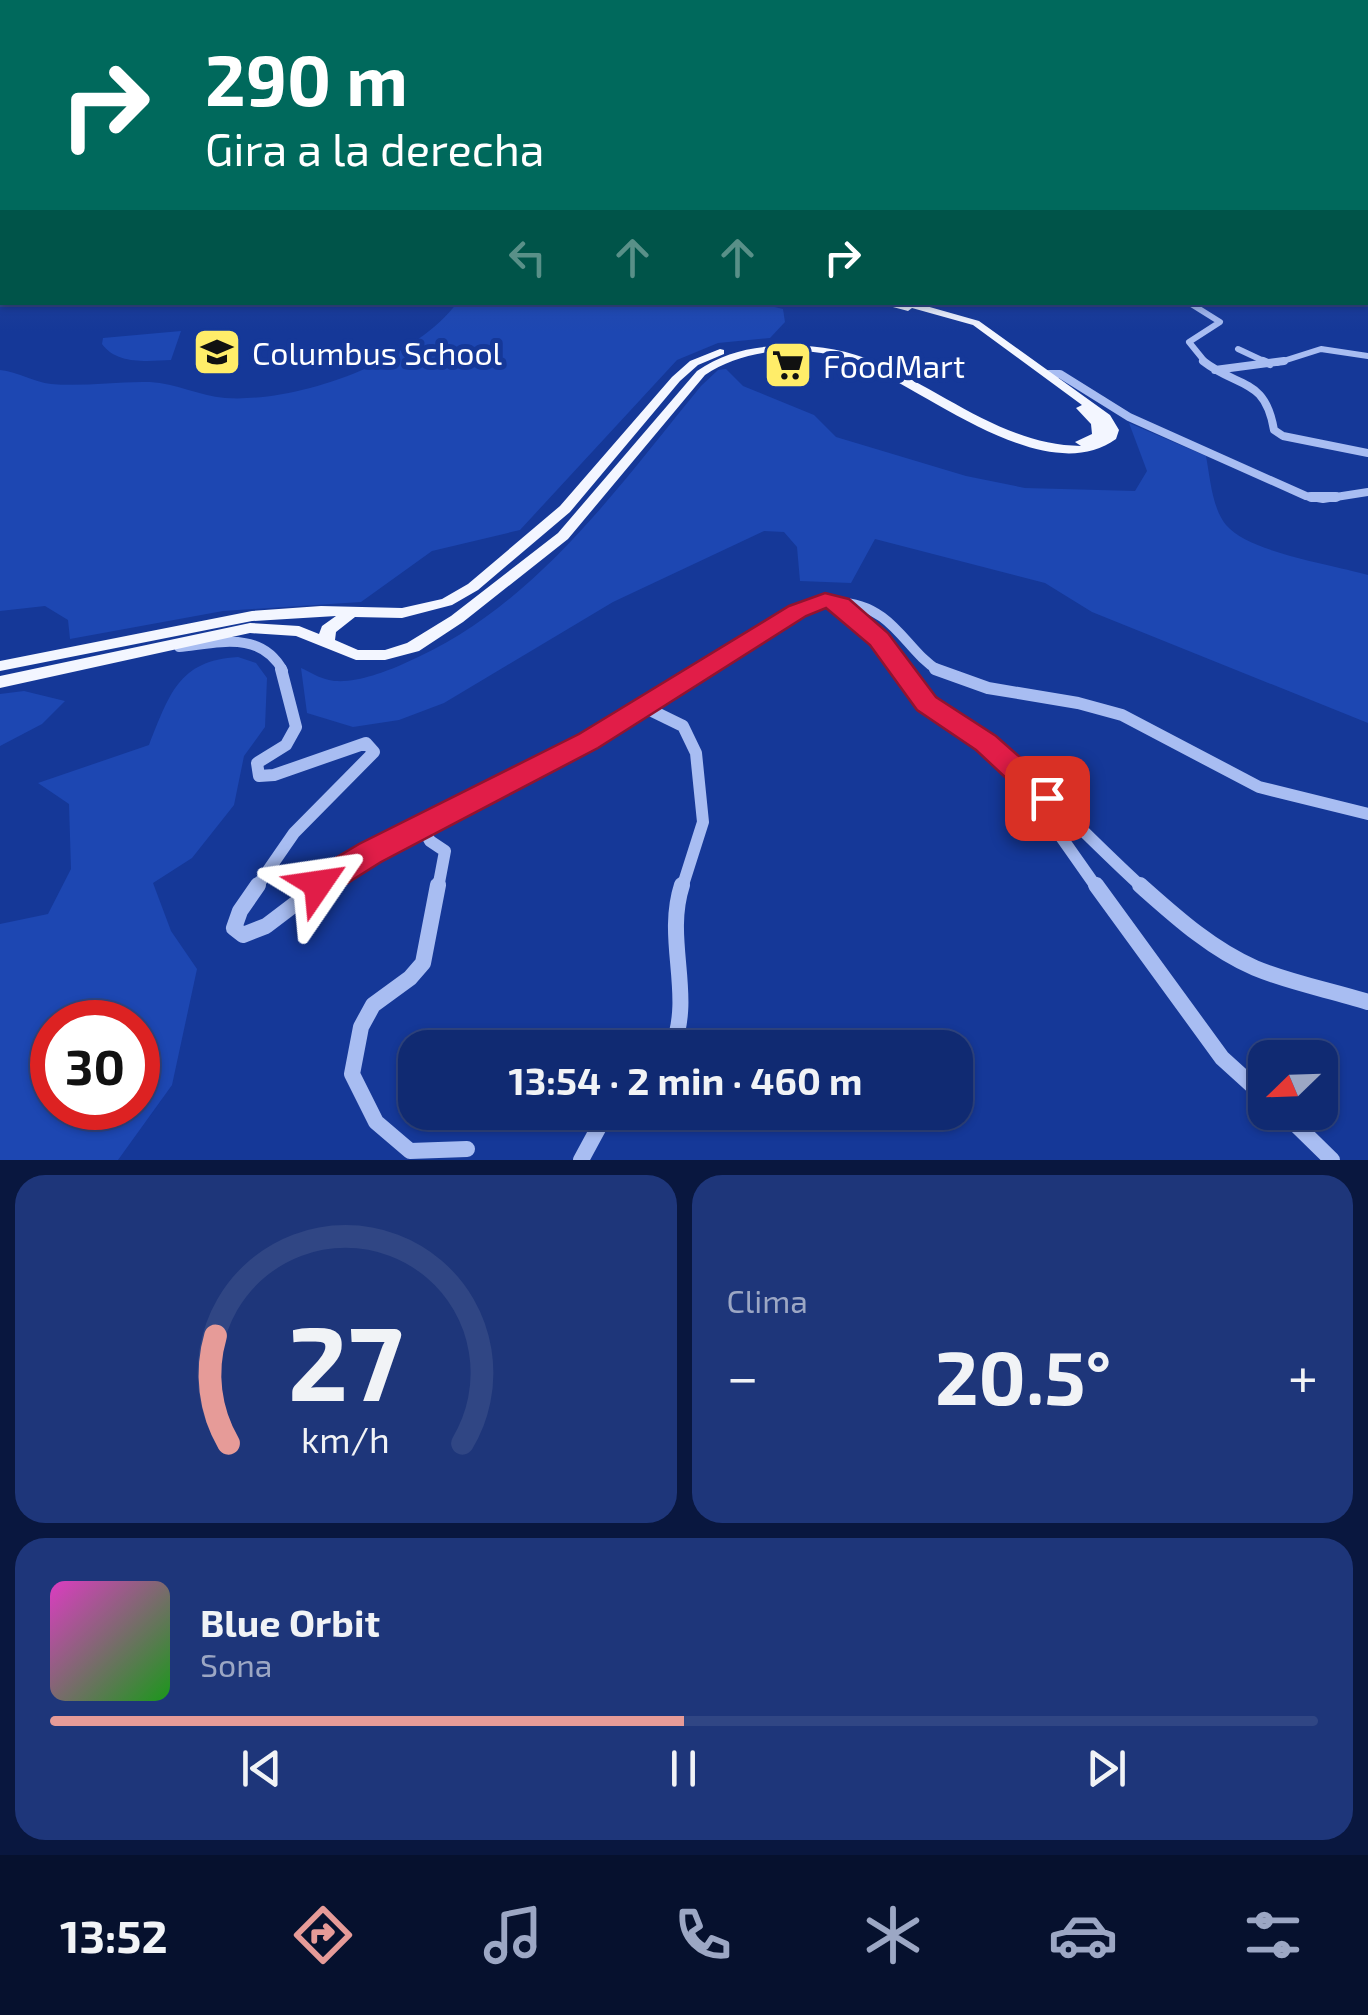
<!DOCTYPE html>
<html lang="es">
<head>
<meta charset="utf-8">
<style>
	body { margin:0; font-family:"Exo 2",sans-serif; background:#1e367a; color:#f1f3f6; height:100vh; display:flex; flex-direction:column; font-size:38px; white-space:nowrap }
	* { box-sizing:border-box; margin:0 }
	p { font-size:32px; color:#9ca7c4 }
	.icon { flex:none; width:55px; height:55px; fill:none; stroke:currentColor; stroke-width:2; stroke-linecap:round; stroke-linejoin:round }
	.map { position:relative; height:1160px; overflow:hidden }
	.drawer { display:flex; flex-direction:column; gap:15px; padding:15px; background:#09173f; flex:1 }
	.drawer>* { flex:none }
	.hud { position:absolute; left:0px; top:0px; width:1370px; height:305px; box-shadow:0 2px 8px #0004,0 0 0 2px #304684; background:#00695c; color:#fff; overflow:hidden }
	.needle { width:65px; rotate:247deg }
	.buttons { position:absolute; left:1248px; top:1040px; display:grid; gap:20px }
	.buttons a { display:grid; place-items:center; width:90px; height:90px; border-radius:20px; background:#102a72; box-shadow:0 2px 8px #0004,0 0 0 2px #304684; font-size:50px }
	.speed { position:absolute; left:30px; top:1000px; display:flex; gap:20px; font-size:50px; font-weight:700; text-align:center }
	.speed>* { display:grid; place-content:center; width:130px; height:130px; border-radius:50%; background:#102a72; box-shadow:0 2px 8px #0004,0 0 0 2px #304684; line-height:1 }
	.speed .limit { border:15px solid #d22; background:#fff; color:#111 }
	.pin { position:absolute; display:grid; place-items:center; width:85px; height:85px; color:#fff; margin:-42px; border-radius:20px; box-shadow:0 5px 15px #0006 }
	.me { position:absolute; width:110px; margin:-55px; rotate:58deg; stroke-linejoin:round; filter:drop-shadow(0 0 8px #0008) }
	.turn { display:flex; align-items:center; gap:35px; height:210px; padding:0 40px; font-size:45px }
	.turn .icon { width:130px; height:130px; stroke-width:2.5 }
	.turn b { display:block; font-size:70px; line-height:85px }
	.lanes { display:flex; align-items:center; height:95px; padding:0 40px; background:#0003; justify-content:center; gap:50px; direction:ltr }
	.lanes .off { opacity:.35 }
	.big { font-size:75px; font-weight:700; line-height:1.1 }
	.drawer .card { flex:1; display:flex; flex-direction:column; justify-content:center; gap:15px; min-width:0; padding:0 35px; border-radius:30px; background:#1e367a }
	.drawer .dial { align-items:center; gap:0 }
	.dial svg { height:260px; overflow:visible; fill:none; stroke:#304684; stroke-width:7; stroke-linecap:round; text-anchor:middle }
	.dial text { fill:#f1f3f6; stroke:none }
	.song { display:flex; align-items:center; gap:30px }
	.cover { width:120px; height:120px; border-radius:15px; background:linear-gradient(135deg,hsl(310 70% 55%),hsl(120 70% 35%)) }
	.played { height:10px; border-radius:5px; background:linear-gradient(90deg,#e69b98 50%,#304684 50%) }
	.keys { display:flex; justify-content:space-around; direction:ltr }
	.heat { display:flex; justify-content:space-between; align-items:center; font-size:55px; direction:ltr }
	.drawer .tiles { flex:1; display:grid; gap:15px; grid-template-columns:1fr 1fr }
	.card:last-child { grid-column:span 2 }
	.trip { position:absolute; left:398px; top:1030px; width:575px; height:100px; border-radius:30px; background:#102a72; box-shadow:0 2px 8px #0004,0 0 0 2px #304684; font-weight:700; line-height:100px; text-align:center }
	.dock { display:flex; height:160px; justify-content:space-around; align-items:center; background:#06112e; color:#9ca7c4 }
	.dock .icon { width:70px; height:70px }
	.dock .active { color:#e69b98 }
	.dock b { font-size:45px; color:#f1f3f6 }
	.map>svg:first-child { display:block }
</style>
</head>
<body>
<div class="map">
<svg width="1368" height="1160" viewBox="0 0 1368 1160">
	<rect width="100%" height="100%" fill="#153898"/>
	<!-- green -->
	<path fill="#1d47b2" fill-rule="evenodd" d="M680 302 758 303 783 309 785 322 770 338 718 343 677 360 520 530 432 551 361 602 223 611 70 639 68 620 45 606 0 611V370C18 372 34 382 51 384 84 387 117 381 150 382 176 383 199 396 225 398 298 403 412 362 457 303Z
		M181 331 171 360C148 361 117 365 102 344L103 338Z
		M726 369 743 386 814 415 836 437 966 476 1025 488 1135 491 1147 471 1129 423 1206 456C1210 477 1212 508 1226 525 1250 553 1331 564 1368 575V723L1092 612 1045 583 875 539 851 583 800 581 797 547 784 532 764 531 613 602 444 703 399 720 353 727 307 713 301 668C310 672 319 678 329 680 350 685 383 673 403 664 533 609 614 492 701 386L718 370Z
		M238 657 256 663 267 678 265 727 244 756 234 805 192 858 153 883 171 931 197 969 172 1085 118 1160H0V924L48 914 71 869 69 804 38 783 149 745C169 696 178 660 238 657ZM52 1022H138V1108H52Z
		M24 691 65 701 42 724 0 746V694Z"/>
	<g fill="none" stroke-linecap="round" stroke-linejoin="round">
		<!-- minor-far4 -->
		<path stroke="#a8bdf2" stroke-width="6" d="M1188 302 1220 322 1189 342 1206 363
			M1272 302H1281
			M1238 349 1268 363
			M1277 363 1321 349 1368 356"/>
		<!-- minor-far3 -->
		<path stroke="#a8bdf2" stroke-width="8" d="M1203 361C1239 389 1265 377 1274 430L1283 436 1368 453
			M1263 361 1270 364
			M1215 370 1284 361
			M1049 374H1060L1129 417 1306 496 1323 499 1368 492"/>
		<!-- minor-far2 -->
		<path stroke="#a8bdf2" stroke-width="10" d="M1311 497H1336
			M831 602 861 620 900 671
			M179 647C218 643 261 630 283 671
			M701 671C753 639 821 573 882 617 904 633 916 657 939 671"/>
		<!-- minor-far1 -->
		<path stroke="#a8bdf2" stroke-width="12" d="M898 669C929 713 978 734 1017 769 1061 807 1100 849 1143 888
			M935 669 988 688 1078 703 1122 715 1259 787 1368 814
			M642 706 683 726 696 753 703 822 682 888
			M1047 798 1045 814 1097 888
			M422 826 430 841 445 851 438 888
			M256 888 294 833 374 752 366 743 274 775 259 776 257 763 286 745 296 727 281 669
			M316 888 344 867 589 741 705 669"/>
		<!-- minor -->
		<path stroke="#a8bdf2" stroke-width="16" d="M258 885 240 911 234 928 243 935 266 926 320 885
			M438 885 423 963 410 978 373 1005 361 1027 352 1074 376 1122 410 1151 467 1149
			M1096 885 1222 1058 1265 1097
			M1140 885C1175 916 1211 949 1255 968 1291 983 1330 990 1368 1002
			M672 1048C694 995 664 940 682 885
			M1283 1112 1332 1160
			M581 1160 607 1112"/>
		<!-- primary -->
		<path fill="#f3f6ff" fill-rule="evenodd" d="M874 302H912L979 321 1110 415 1119 430 1116 439C1047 489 932 395 868 367 818 344 751 344 705 375L568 539 463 622 419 651 385 660H356L296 636 250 633 0 688V676L250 623 299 626 319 634 322 626 336 616 252 621 0 671V661L252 611 321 606 402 608 442 599 468 584 560 506 672 377 690 361 720 349 724 350V354L698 365 680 381 570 512 478 590 452 605 402 618 355 617 336 632 335 640 358 650H385L407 643 451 616 558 533 697 371C722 354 748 347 777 346 810 344 845 349 875 362 944 391 1004 445 1081 446L1075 442 1092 434 1091 424 1076 408 1082 405 973 325 912 308 908 311Z"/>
	</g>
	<!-- sky -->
	<linearGradient id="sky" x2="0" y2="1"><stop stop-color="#0c1f54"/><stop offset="0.51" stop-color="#3553a2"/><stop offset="1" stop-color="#3553a2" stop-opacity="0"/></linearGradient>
	<rect width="1368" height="331" fill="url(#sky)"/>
	<!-- route -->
	<path fill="#e11d48" stroke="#92132f" stroke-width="2.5" d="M825 593 849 599 888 633 936 697 996 736 1057 790 1061 798 1057 806 1047 809 1036 806 976 750 917 710 870 645 826 608 806 616 598 748 381 862 330 894 318 898 307 894 302 884 307 875 359 844 579 734 789 606Z"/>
	<!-- icons -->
	<defs>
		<g id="school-square" transform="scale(2.5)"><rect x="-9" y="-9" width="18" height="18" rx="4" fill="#ffed69" stroke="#153898"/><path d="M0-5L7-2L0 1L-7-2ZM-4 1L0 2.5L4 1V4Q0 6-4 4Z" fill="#111"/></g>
		<g id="supermarket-square" transform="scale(2.5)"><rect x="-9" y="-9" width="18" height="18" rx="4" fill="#ffed69" stroke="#153898"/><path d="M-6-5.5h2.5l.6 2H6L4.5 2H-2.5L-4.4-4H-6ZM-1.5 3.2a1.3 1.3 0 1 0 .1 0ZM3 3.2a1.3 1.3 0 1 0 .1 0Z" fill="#111"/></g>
	</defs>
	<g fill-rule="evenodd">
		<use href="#school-square" x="217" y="352"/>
		<use href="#supermarket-square" x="788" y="365"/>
	</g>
	<g text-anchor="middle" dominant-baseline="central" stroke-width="10" stroke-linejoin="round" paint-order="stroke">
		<!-- far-poi labels -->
		<g font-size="32" fill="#fff" stroke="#153898" text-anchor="start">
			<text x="252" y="352">Columbus School</text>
			<text x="823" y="365">FoodMart</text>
		</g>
	</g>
</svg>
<div class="buttons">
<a><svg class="needle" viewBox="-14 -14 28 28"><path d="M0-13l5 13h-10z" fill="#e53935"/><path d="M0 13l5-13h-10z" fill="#9ca7c4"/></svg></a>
</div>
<div class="speed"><div class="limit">30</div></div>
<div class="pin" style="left:1047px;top:798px;background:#d93025"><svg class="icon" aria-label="arrive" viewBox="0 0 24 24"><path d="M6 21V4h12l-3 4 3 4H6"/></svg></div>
<svg class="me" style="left:318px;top:884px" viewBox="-20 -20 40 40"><path d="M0-17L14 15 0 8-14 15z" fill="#e11d48" stroke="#fff" stroke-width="4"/></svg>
<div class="trip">13:54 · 2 min · 460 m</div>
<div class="hud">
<div class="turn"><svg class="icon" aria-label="right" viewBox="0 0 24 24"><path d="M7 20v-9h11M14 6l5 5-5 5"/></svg><div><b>290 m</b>Gira a la derecha</div></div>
<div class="lanes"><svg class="icon off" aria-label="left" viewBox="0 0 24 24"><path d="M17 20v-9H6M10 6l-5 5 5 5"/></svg><svg class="icon off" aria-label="ahead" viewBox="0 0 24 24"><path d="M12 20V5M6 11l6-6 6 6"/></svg><svg class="icon off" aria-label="ahead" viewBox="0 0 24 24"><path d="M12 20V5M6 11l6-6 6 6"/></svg><svg class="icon" aria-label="right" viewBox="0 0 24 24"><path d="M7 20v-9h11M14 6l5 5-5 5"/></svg></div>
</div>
</div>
<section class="drawer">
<div class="tiles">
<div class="card dial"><svg viewBox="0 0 100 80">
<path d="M14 69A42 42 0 1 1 86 69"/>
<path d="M14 69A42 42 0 0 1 10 36" stroke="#e69b98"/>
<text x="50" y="56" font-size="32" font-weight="700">27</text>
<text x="50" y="72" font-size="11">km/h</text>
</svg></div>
<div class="card"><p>Clima</p>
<div class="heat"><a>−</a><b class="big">20.5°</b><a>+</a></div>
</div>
<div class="card">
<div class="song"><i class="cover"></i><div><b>Blue Orbit</b><p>Sona</p></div></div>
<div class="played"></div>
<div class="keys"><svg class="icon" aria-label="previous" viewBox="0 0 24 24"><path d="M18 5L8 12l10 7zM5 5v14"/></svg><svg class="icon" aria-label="pause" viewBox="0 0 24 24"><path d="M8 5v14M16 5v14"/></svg><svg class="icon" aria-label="next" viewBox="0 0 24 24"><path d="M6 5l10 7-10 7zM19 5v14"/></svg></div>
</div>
</div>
</section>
<nav class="dock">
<b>13:52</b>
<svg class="icon active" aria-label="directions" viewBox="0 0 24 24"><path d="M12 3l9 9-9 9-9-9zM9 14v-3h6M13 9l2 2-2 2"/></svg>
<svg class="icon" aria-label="music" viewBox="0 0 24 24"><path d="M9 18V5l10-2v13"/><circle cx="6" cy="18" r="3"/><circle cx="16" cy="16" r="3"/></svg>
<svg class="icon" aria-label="phone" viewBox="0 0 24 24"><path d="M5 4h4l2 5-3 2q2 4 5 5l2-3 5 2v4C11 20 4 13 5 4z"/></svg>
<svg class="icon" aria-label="climate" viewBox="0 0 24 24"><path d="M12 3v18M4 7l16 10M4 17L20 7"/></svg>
<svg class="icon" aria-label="car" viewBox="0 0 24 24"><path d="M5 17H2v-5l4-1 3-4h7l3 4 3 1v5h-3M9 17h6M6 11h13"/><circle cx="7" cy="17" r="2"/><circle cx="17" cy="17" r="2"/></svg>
<svg class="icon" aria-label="filters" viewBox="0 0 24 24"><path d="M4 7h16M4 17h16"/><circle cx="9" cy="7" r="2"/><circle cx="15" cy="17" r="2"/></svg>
</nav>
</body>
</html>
